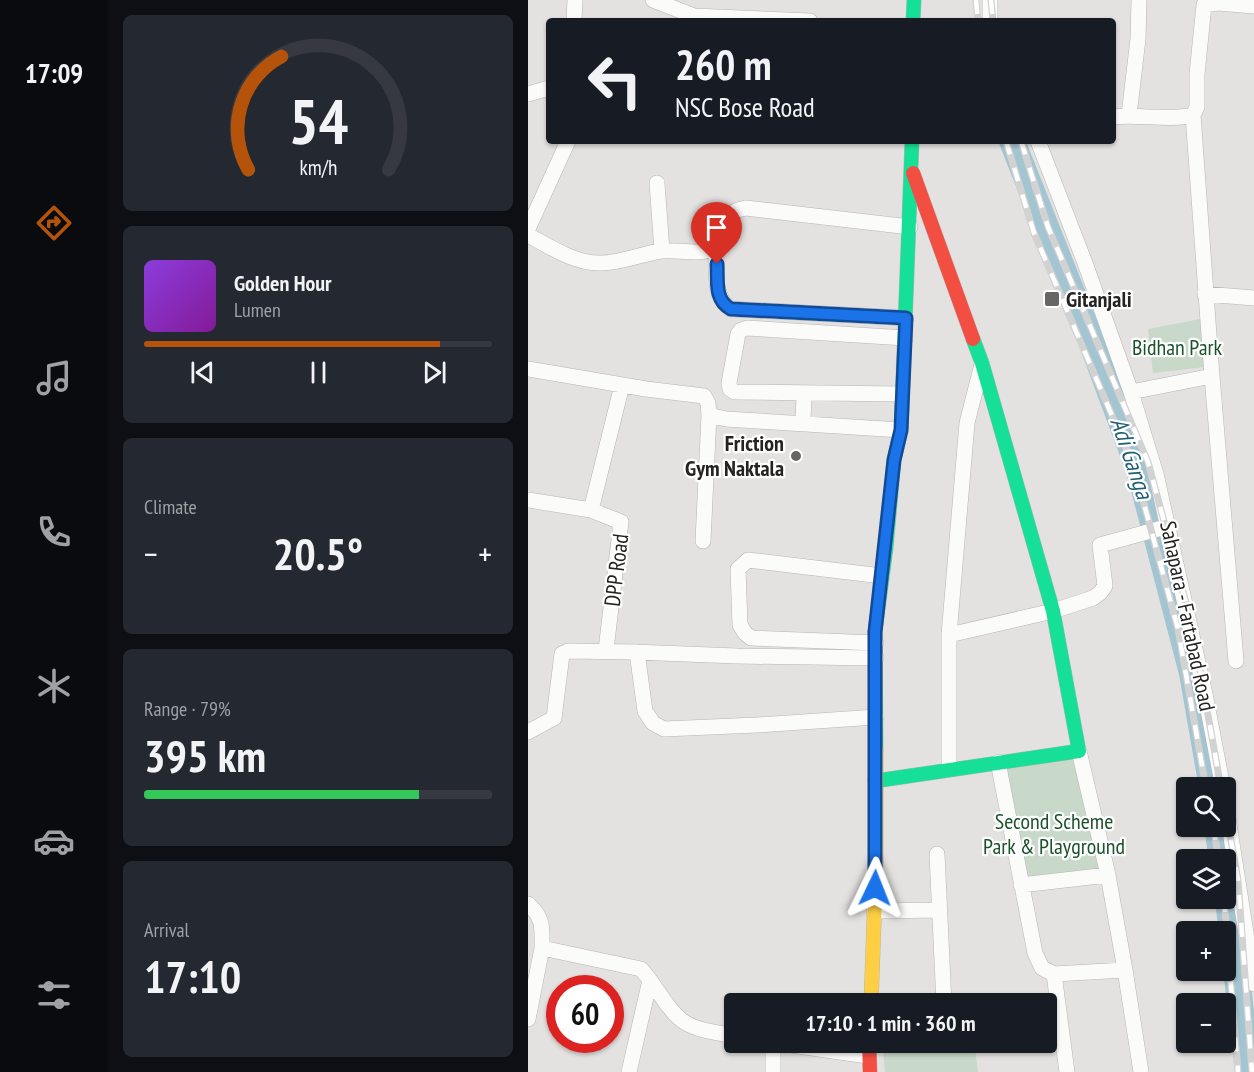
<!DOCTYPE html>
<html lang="en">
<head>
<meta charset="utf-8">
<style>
	body { margin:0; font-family:"PT Sans Narrow",sans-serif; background:#242831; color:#f1f3f6; height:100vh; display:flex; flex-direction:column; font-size:22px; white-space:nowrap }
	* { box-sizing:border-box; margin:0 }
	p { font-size:20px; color:#9ea1a6 }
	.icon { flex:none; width:33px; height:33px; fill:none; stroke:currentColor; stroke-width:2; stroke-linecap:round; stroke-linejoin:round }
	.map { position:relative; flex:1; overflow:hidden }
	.details { display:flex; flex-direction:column; gap:15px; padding:15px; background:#0d0f14; width:420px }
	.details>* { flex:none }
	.top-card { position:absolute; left:18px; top:18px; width:570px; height:126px; border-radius:6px; box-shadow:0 2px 4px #0004; background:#171b24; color:#f1f3f6; overflow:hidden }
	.buttons { position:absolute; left:648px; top:777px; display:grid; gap:12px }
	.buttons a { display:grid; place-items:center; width:60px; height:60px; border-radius:6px; background:#171b24; box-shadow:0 2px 4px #0004; font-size:30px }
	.speed { position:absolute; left:18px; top:975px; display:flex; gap:12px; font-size:30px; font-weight:700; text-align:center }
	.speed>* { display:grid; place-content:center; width:78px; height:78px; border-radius:50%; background:#171b24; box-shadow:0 2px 4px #0004; line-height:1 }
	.speed .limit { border:9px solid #d22; background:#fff; color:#111 }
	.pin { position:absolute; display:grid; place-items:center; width:51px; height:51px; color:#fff; margin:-62px -26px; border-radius:50% 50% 50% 0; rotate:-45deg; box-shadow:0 0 6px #0007 }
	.pin .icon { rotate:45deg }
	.me { position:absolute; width:66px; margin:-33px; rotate:2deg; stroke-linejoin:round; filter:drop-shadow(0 0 4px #0008) }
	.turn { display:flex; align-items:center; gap:21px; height:126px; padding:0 30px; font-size:27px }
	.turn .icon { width:78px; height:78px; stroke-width:2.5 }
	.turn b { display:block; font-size:42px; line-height:51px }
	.big { font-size:45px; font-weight:700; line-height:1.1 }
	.details .tile { flex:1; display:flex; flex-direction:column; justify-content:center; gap:9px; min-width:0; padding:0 21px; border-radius:9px; background:#242831 }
	.details .dial { align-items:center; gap:0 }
	.dial svg { height:156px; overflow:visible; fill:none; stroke:#363941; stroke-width:7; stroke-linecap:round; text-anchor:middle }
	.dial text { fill:#f1f3f6; stroke:none }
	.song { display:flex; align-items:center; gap:18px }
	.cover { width:72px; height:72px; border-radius:9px; background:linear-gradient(135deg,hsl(270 70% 55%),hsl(290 70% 35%)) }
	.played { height:6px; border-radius:3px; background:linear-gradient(90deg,#b45309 85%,#363941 85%) }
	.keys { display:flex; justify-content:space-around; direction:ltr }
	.heat { display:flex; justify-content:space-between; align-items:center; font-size:33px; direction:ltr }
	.charge { height:9px; border-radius:4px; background:linear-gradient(90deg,#34c759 79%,#363941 0) }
	.trip { position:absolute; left:196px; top:993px; width:333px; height:60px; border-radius:6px; background:#171b24; box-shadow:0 2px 4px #0004; font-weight:700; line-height:60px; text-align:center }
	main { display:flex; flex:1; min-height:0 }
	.dock { display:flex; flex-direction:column; width:108px; justify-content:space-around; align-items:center; background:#090b0e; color:#9ea1a6 }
	.dock .icon { width:42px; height:42px }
	.dock .active { color:#b45309 }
	.dock b { font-size:27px; color:#f1f3f6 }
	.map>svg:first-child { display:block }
</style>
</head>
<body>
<main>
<nav class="dock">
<b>17:09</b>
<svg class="icon active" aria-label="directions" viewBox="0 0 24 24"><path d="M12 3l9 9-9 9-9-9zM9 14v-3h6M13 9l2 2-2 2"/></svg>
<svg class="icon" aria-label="music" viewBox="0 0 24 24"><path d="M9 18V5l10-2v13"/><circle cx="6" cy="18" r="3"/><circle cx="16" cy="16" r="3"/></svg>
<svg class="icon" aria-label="phone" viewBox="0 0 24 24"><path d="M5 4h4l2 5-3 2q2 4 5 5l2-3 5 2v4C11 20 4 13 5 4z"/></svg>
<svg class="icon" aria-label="climate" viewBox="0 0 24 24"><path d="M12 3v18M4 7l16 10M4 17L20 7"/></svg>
<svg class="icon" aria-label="car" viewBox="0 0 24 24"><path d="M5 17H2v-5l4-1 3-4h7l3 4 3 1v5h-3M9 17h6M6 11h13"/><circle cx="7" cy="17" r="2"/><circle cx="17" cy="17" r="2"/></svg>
<svg class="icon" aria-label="filters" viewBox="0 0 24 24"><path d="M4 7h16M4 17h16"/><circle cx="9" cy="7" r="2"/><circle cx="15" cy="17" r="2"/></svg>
</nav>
<section class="details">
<div class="tile dial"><svg viewBox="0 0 100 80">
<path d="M14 69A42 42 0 1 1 86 69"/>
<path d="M14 69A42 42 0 0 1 31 11" stroke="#b45309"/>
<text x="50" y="56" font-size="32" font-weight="700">54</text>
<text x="50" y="72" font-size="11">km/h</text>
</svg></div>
<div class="tile">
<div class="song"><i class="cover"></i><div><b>Golden Hour</b><p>Lumen</p></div></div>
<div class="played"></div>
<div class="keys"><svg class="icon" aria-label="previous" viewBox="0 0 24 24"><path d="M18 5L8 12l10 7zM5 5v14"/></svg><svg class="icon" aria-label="pause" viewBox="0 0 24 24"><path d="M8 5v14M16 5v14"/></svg><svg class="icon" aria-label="next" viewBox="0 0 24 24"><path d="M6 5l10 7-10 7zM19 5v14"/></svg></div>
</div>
<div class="tile"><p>Climate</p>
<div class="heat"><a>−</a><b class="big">20.5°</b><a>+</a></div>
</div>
<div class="tile"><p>Range · 79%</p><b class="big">395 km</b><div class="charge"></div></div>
<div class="tile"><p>Arrival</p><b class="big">17:10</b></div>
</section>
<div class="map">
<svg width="726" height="1072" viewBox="0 0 726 1072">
	<rect width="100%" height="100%" fill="#e4e2e0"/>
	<!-- green -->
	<path fill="#c8d8c9" d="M672 319 677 367 625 373 620 329Z
		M549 753 573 870 493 879 474 765Z
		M447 1047 450 1072H357L355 1050Z"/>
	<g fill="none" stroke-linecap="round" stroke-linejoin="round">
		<!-- river -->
		<path stroke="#a3c5d1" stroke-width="26" d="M484 141 557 325 611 470 664 673 684 788
			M689 826 694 860
			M698 883 720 1072"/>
		<!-- street casing -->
		<g stroke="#b7b5b5" stroke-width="16">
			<path id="street" d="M125 0 166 16 282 21
				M462 0V21
				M46 21 47 0
				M0 94 21 88
				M601 115 610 39 611 0
				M585 117C610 114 643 121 665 115L669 107V74L676 5 690 3 726 6
				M510 141 557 263 603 392 628 474 677 694 695 788
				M129 183 134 251
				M0 229 40 141
				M0 235C22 247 48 264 73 263 93 263 113 254 133 251 150 249 171 256 188 248 208 237 188 212 218 208L382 227
				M188 248C189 267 184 298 203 309L378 318
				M677 294 726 298
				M0 369 118 389 176 396 180 403 181 415 198 419 373 430
				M684 376 708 661
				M603 392 684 376 665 115
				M374 394 207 392 202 389 201 383 210 334 213 330 219 328 377 338
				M275 423 276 393
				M0 500 63 510 94 385
				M63 510 93 522 78 650
				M175 541 181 415
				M421 635 525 611 565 598 572 593 577 586 572 545 641 526
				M348 643 223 638 217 633 212 625 210 569 220 560 354 576
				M105 652 209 656 348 658
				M0 732 26 718 34 654 40 651 109 652 117 711 125 723 136 729 229 725 348 717
				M470 762 507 953 514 968 526 974 597 970 580 875 551 751
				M421 769V635L439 423 454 364
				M698 805 726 984
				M409 854 416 1004
				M493 885 580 875
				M0 904C16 918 14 928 14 948L113 969 122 980
				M346 911 411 910
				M597 970 613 1072
				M526 974 539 1072
				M0 1019 14 948
				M242 1042 340 1056
				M101 1072 122 980C153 1025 152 1027 207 1036
				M245 1072V1043"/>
		</g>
		<!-- fast casing -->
		<g stroke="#b7b5b5" stroke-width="15">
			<path id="fast" d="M385 21 386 0
				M348 751 347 632 358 548 366 460 373 430 384 141
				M347 781 551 751 525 611 454 363 445 339"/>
		</g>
		<!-- slow casing -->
		<g stroke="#b7b5b5" stroke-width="15">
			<path id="slow" d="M343 1004 348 866V751"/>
		</g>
		<!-- jam casing -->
		<g stroke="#b7b5b5" stroke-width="15">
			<path id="jam" d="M385 173 445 339
				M341 1042 342 1072"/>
		</g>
		<!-- street -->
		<use href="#street" stroke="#fbfbfa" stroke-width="15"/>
		<!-- fast -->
		<use href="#fast" stroke="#16e098" stroke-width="14"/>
		<!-- slow -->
		<use href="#slow" stroke="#ffcf43" stroke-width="14"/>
		<!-- jam -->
		<use href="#jam" stroke="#f24e42" stroke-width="14"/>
		<!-- rail casing -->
		<g stroke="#d2d2d2" stroke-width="7">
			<path id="rail" d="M448 0 450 21
				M463 0 465 21
				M478 141 506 233 606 467 650 629 678 788
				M493 141 520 227 620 462 664 625 693 788
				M698 812 710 880 724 1072
				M685 826 691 860
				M696 898 710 1072"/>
		</g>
		<!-- rail -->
		<use href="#rail" stroke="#fff" stroke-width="4.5" stroke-dasharray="14" stroke-linecap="butt"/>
	</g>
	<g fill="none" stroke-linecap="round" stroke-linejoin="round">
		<!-- route casing -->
		<g stroke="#114b97" stroke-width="15">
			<path id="route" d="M189 264C190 281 186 300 203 309L378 318 373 430 366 460 347 632V888"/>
		</g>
		<!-- route -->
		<use href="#route" stroke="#1a73e8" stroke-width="10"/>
	</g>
	<!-- markers -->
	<g fill="#676664" stroke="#fff" stroke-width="2">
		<rect x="516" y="291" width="16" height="16" rx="3"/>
		<circle cx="268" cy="456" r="6"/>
	</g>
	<g text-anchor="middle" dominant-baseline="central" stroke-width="4.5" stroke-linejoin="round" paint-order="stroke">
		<!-- poi labels -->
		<g font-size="22" font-weight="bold" fill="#242322" stroke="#fff" text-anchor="start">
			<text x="538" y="299">Gitanjali</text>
			<text x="256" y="443" text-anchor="end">Friction<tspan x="256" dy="25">Gym Naktala</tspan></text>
		</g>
		<!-- park labels -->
		<g font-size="22" fill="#1a532b" stroke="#fff">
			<text x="649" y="347">Bidhan Park</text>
			<text x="526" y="821">Second Scheme<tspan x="526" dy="25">Park &amp; Playground</tspan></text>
		</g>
		<!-- street labels -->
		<g font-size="22" fill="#242322" stroke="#fff">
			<text transform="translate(88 570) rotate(-83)">DPP Road</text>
			<text transform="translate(660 616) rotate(78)">Sahapara - Fartabad Road</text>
		</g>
		<!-- water labels -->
		<g font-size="24" font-style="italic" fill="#226075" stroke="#fff">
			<text transform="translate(604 458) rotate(71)">Adi Ganga</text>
		</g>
	</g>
</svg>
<div class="buttons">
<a><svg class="icon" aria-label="search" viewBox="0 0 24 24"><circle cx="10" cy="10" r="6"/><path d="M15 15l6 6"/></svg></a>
<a><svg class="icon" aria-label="layers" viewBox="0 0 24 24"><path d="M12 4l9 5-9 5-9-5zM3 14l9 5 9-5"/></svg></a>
<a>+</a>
<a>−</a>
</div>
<div class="speed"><div class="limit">60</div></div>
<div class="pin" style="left:189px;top:264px;background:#d93025"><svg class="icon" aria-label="arrive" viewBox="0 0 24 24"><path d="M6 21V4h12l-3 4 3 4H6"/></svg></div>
<svg class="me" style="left:347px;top:888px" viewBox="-20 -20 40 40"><path d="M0-17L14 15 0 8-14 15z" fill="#1a73e8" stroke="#fff" stroke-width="4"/></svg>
<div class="trip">17:10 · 1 min · 360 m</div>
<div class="top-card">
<div class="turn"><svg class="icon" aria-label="left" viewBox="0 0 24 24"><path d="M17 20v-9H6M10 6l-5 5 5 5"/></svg><div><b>260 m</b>NSC Bose Road</div></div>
</div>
</div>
</main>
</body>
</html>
